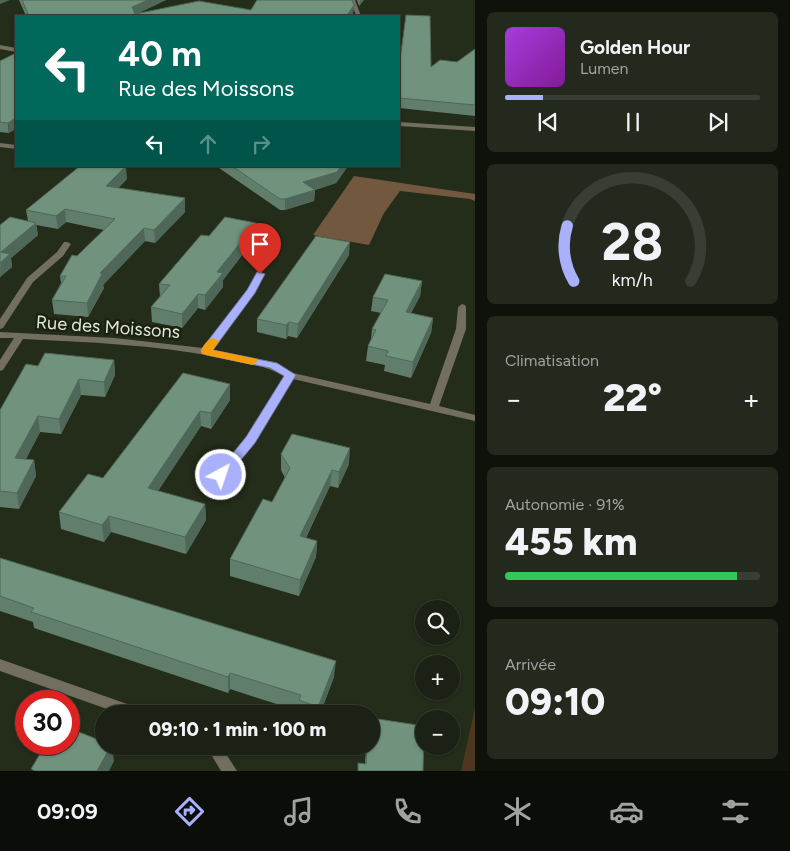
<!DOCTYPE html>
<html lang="fr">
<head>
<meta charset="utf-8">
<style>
	body { margin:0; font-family:Figtree,sans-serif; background:#24291d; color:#f1f3f6; height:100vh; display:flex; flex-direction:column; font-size:19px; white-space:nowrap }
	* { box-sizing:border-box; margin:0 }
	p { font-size:16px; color:#a0a3a0 }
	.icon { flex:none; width:28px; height:28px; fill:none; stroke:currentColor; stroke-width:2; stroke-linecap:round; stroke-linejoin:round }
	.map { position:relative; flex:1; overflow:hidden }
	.side { display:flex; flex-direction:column; gap:12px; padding:12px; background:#0f120b; width:315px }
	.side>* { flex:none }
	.banner { position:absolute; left:15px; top:15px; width:385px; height:152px; border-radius:0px; box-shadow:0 1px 4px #0004,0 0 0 1px #393e34; background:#00695c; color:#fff; overflow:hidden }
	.controls { position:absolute; left:415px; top:600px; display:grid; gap:10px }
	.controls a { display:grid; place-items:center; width:45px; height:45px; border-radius:50%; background:#1b2114; box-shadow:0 1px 4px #0004,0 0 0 1px #393e34; font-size:25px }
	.speed { position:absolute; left:15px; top:690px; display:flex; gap:10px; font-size:25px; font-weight:700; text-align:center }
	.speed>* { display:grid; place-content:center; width:65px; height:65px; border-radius:50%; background:#1b2114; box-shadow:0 1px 4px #0004,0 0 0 1px #393e34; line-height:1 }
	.speed .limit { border:8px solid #d22; background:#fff; color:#111 }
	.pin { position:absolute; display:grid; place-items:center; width:42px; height:42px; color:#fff; margin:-51px -21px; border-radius:50% 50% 50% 0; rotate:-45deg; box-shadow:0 0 5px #0007 }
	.pin .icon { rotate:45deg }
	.me { position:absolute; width:55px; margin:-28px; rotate:40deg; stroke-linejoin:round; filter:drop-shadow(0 0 4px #0008) }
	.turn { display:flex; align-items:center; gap:18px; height:105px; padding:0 20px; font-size:22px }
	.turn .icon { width:65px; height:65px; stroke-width:2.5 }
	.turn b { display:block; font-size:35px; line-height:42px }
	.lanes { display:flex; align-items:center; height:48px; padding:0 20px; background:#0003; justify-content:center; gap:25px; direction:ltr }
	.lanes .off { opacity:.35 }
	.big { font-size:38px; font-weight:800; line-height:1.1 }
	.side .widget { flex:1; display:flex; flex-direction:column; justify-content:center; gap:8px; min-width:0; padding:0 18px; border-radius:8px; background:#24291d }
	.side .dial { align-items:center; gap:0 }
	.dial svg { height:130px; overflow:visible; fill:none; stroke:#393e34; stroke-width:7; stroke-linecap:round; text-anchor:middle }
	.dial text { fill:#f1f3f6; stroke:none }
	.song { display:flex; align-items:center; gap:15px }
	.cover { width:60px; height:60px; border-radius:8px; background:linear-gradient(135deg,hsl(280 70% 55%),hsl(290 70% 35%)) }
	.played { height:5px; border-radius:2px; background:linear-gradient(90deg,#a9b0fc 15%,#393e34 15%) }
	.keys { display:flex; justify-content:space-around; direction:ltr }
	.heat { display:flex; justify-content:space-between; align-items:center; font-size:28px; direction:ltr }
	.charge { height:8px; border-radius:4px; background:linear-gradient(90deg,#34c759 91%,#393e34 0) }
	.trip { position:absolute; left:95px; top:705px; width:285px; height:50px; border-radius:25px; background:#1b2114; box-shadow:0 1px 4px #0004,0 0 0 1px #393e34; font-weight:800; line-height:50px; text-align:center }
	.tab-bar { display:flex; height:80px; justify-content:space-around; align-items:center; background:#0b0d08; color:#a0a3a0 }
	.tab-bar .icon { width:35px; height:35px }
	.tab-bar .current { color:#a9b0fc }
	.tab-bar b { font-size:22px; color:#f1f3f6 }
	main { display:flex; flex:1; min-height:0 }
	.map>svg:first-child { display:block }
</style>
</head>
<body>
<main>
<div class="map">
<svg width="475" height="771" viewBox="0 0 475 771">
	<rect width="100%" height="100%" fill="#242c1a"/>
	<!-- green -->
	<path fill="#4d3721" d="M475 708V771H461Z"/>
	<!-- forest -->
	<path fill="#71583f" d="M354 176 475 194V201L470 199 400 191 384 213 369 245 313 235Z"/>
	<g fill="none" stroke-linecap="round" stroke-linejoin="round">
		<!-- street -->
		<path fill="#726e60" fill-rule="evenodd" d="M351 0H355L361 16H356Z
			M0 45 16 48V52L0 49Z
			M399 122 475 127V131L399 126Z
			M0 143 16 145V149L0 147Z
			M64 242H67L71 244 63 256 33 282 3 328 0 329V319L27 278 57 252Z
			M260 271 264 274 254 293 212 350 264 361 293 373 430 404 456 329 458 307 462 304 465 305 466 307V329L439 406 475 415V421L293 379 254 442 225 478H217L215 475 217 472 246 438 284 376C264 365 241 361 218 357 154 345 88 342 23 339L3 370 0 371V360L14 338H0V332L115 338 203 348 247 290 257 272Z
			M0 659 144 710 146 714H121L0 671Z
			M206 746H221L237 771H221Z"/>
	</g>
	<!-- wall -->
	<path fill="#617e6c" d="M19 0H166L138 13 251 10 354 5 353 13 351 16H26Z
		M357 0H364L359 6Z
		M475 49V116L399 108V68L431 67 457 62Z
		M0 61 9 133 0 132Z
		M219 166H348L336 183 315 190 314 201 285 210H280L219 168Z
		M127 179 118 188 185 198V212L155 243 145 241 103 285 104 288 88 317 54 314 52 300 61 283 60 276 77 256 104 230 66 222 58 229 36 225 38 235 11 258 12 267 0 277V225L28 221 26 210Z
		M209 236 256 237 223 280V287L205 310 198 308 182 328 152 322 151 307 160 297 159 284Z
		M349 255 297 338 288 336 286 339 257 332V319Z
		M422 281 420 296 411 313 433 318 431 333 411 378 384 371 385 365 366 361 368 346 371 339 372 329 381 313 371 311 373 297Z
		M114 360 115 375 105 397 81 395 61 434 40 432 26 459 34 460 36 476 19 509 0 507V410L38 366Z
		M183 373 230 400 211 429 201 426 158 491 205 504 206 520 186 554 111 532 104 542 61 529 59 512 103 478Z
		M281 454 349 464 338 488 330 486 306 538 317 541 316 557 299 596 230 576V559L272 502 285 478 281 470Z
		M0 558 334 677 320 714H298V711L230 689 228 693 34 628 33 622 0 611Z
		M366 746H371L423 771 365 764Z"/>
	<!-- shaded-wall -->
	<path fill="#4f6758" d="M0 0H10L0 4Z
		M148 0H166L133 16 132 7Z
		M360 0H364L359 6Z
		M354 5 353 13 351 16H346Z
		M16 118V129L9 133 8 123Z
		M126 166 127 179 107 199 106 186Z
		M341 166H348L336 183 302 194 303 182Z
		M315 190 314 201 285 210V199Z
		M185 198V212L155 243 154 230Z
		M65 209 66 222 58 229 56 216Z
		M36 223 38 235 11 258 12 267 0 277 1 252Z
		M256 223V237L223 280V287L205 310V295L217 272Z
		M144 228 145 241 103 285 104 288 88 317 87 303 100 273Z
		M350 242 349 255 297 338 298 324Z
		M422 281 420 296 404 327 406 312Z
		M198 294V308L182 328V314Z
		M433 318 431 333 411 378 413 362Z
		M289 322 288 336 286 339V325Z
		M114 360 115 375 105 397 104 382Z
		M79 379 81 395 61 434 59 419Z
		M230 384V400L211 429V413Z
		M200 411 201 426 149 504 148 488Z
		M38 416 40 432 18 474 15 458Z
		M350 448 349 464 338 488 339 472Z
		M34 460 36 476 19 509 17 493Z
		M332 470 330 486 299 552 300 536Z
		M205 504 206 520 186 554 185 537Z
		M109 516 111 532 104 542 102 525Z
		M317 541 316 557 299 596 300 580Z
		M336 661 334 677 320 714H318V707Z
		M230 673V689L228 693V677Z
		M111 746H112L114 761 109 771H97Z"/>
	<!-- building -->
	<path fill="#71937e" stroke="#4f6758" d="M22 0H148L132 7 135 14 199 1 251 10 257 0H352L354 5 350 11 346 16H29Z
		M406 15 430 16 431 67 440 60 457 62 475 49V105L399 98V68Z
		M16 53V118L8 123 0 122V61Z
		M80 166H126L106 186 185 198 154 230 144 228 100 273 102 274 87 303 52 300 66 276H60L72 255 77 256 115 219 65 209 56 216 26 210Z
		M232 166H341L337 172 303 182 315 190 285 199H280Z
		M10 217 36 223 1 252 10 254 0 263V225Z
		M225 217 256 223 217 272 223 273 205 295 198 294 182 314 151 307 170 285 159 284 201 235 209 236Z
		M316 236 350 242 298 324 289 322 286 325 257 319Z
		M385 274 422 281 406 312 433 318 413 362 386 356 388 351 368 346 376 330 372 329 388 300 373 297Z
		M45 353 114 360 104 382 79 379 59 419 38 416 15 458 34 460 17 493 0 491V410L26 364 38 366Z
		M183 373 230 384 211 413 200 411 148 488 205 504 185 537 109 516 102 525 59 512 88 474 103 478Z
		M292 434 350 448 339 472 332 470 300 536 317 541 300 580 230 559 263 499 272 502 290 468 281 454Z
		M0 558 336 661 318 707 299 700 301 695 230 673 228 677 31 612 34 608 0 596Z
		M371 718 424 726 423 771H358V763L366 764 367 746H371Z
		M69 728 104 742V746H111L97 771H35L31 769 46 744H69Z"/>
	<!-- route -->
	<path fill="#a9b0fc" stroke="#6e72a4" d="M257 272 265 274 255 293 213 350 277 363 296 375 255 443 226 478 221 479 215 475 246 437 284 376 270 368 206 355 200 351 247 290Z"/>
	<!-- slow -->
	<path fill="#f59e0b" d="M213 338 219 341 213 350 257 359 258 361 253 365 202 354C199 349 208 339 213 338Z"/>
	<g text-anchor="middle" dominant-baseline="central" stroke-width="5" stroke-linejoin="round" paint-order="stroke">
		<!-- street labels -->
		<g font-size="18" fill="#e2e7dc" stroke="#1b2210">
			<text transform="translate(108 327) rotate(4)">Rue des Moissons</text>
		</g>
	</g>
</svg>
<div class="controls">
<a><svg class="icon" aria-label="search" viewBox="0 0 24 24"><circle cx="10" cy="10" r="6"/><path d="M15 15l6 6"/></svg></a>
<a>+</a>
<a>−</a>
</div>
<div class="speed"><div class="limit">30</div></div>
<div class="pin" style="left:260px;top:274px;background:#d93025"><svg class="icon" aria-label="arrive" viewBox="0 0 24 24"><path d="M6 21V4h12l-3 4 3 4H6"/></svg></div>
<svg class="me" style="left:221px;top:475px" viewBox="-20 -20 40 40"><circle r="17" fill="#a9b0fc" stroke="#fff" stroke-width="3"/><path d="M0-11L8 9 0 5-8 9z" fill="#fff"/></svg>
<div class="trip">09:10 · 1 min · 100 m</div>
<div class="banner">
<div class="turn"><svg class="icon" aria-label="left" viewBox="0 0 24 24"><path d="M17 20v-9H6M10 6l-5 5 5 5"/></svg><div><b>40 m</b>Rue des Moissons</div></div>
<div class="lanes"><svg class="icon" aria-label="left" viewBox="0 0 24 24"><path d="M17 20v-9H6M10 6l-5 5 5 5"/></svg><svg class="icon off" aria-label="ahead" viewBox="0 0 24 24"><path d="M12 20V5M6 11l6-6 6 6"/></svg><svg class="icon off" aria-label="right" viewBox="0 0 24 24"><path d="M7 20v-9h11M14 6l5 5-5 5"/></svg></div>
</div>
</div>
<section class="side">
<div class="widget">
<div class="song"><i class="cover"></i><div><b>Golden Hour</b><p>Lumen</p></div></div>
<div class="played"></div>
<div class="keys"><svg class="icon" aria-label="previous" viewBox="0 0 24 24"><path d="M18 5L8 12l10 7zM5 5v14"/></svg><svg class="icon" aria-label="pause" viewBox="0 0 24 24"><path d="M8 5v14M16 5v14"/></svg><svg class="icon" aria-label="next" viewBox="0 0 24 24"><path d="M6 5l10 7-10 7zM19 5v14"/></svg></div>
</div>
<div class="widget dial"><svg viewBox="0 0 100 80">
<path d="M14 69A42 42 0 1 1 86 69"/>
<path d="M14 69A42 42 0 0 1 10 35" stroke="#a9b0fc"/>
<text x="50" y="56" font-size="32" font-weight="700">28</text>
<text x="50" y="72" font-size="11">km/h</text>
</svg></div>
<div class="widget"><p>Climatisation</p>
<div class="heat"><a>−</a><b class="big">22°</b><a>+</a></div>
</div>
<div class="widget"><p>Autonomie · 91%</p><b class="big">455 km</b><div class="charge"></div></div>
<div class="widget"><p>Arrivée</p><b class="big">09:10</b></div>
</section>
</main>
<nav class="tab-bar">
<b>09:09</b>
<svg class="icon current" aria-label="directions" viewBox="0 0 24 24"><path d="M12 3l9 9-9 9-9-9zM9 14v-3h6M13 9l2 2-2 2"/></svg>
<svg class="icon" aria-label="music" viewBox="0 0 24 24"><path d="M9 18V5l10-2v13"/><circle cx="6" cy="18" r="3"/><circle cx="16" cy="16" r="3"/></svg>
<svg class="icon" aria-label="phone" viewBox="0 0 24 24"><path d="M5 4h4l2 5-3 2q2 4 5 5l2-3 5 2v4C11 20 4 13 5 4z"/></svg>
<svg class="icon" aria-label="climate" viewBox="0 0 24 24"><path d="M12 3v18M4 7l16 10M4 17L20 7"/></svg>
<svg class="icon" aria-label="car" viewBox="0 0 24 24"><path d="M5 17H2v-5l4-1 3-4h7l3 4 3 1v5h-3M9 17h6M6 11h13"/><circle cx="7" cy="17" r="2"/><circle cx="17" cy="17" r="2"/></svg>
<svg class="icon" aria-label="filters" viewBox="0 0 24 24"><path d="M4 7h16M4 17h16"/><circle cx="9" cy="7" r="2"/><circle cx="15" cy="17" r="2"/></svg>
</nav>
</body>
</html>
